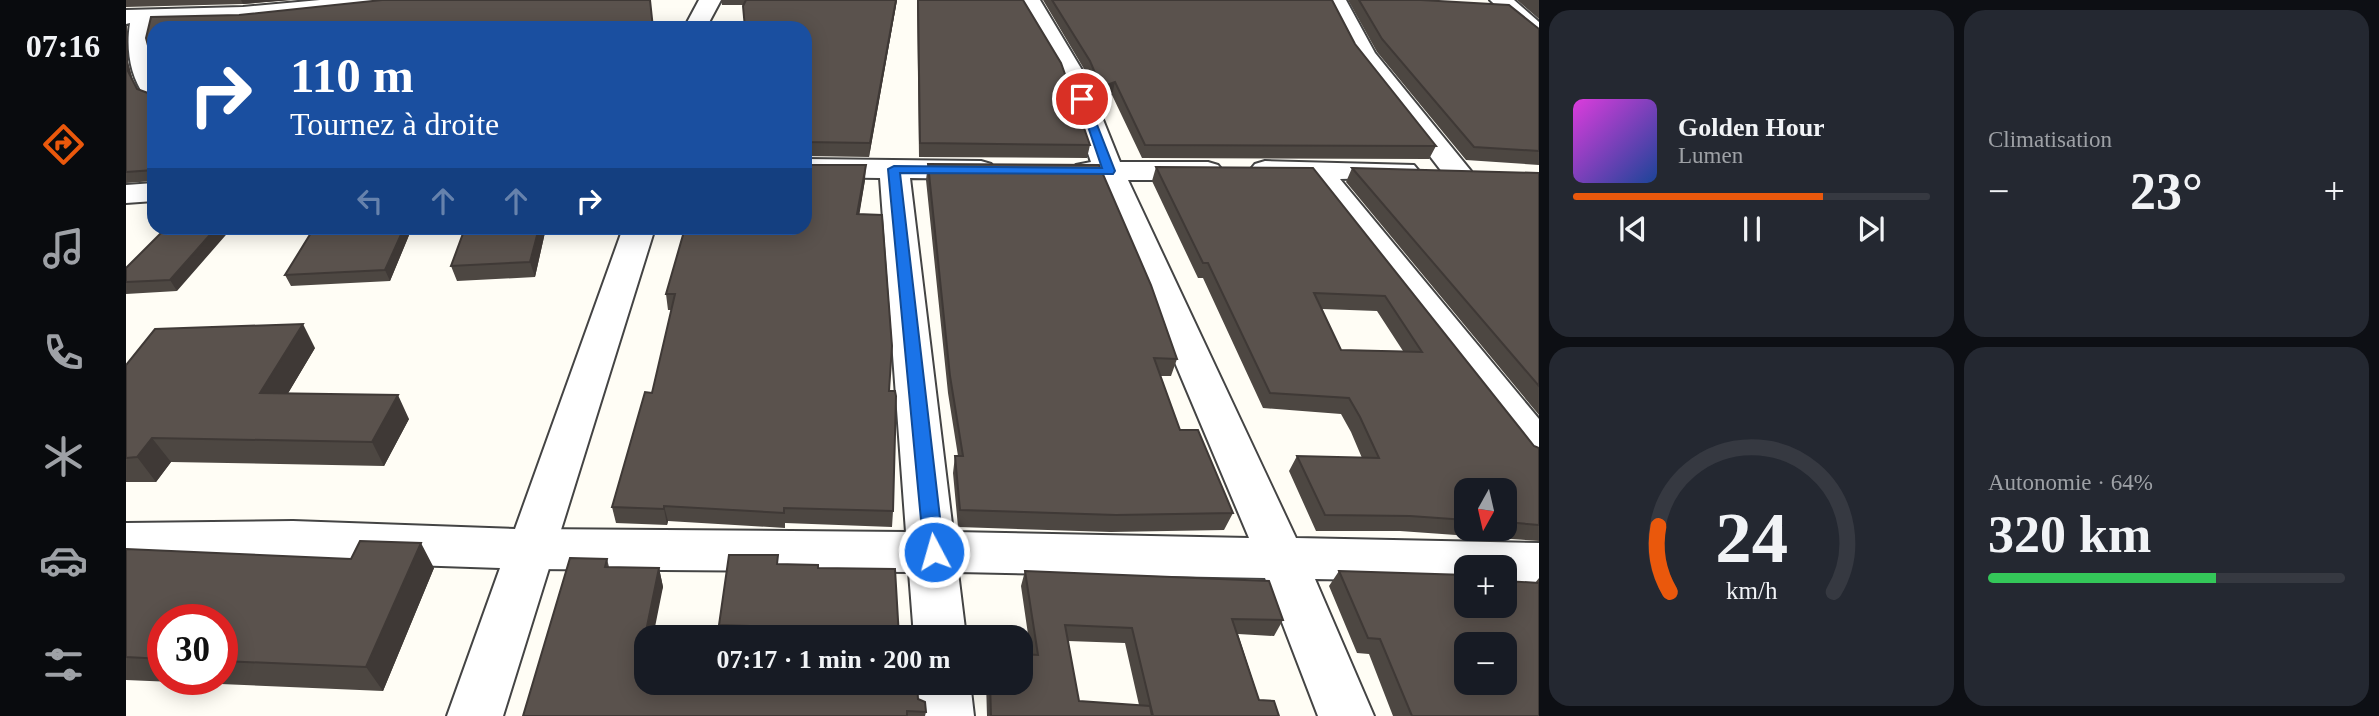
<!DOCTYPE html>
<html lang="fr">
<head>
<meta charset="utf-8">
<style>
	body { margin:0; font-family:"Times New Roman",serif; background:#242831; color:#f1f3f6; height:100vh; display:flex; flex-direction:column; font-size:26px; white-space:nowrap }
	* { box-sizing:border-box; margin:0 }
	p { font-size:23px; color:#9ea1a6 }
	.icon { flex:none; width:38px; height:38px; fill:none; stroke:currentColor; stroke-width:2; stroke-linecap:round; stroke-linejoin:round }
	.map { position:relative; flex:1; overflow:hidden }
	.drawer { display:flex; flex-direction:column; gap:10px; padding:10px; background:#0d0f14; width:840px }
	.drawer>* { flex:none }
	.top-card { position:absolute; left:21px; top:21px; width:665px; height:214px; border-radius:21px; box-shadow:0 4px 18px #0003; background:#1a4fa0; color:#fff; overflow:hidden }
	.needle { width:46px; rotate:188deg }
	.buttons { position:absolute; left:1328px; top:478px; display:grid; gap:14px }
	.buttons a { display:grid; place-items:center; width:63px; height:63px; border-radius:14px; background:#171b24; box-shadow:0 4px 18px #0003; font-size:35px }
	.speed { position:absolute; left:21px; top:604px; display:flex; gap:14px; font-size:35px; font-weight:700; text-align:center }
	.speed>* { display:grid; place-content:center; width:91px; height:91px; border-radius:50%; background:#171b24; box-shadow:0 4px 18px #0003; line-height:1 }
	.speed .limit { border:10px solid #d22; background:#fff; color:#111 }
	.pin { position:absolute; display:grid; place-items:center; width:60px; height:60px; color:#fff; margin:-30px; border:4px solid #fff; border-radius:50%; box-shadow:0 2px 7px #0007 }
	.me { position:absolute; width:77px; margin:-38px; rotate:354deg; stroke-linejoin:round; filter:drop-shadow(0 0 5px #0008) }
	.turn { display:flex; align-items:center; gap:24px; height:147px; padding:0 28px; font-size:32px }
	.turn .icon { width:91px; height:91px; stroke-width:2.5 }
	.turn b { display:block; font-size:49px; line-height:60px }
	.lanes { display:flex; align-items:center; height:66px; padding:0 28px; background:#0003; justify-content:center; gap:35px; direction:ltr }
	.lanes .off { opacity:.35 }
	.big { font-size:52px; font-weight:600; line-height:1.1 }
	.drawer .tile { flex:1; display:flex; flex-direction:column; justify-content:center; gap:10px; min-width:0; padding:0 24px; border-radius:21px; background:#242831 }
	.drawer .dial { align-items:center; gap:0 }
	.dial svg { height:182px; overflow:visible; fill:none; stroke:#363941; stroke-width:7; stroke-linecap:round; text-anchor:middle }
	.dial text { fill:#f1f3f6; stroke:none }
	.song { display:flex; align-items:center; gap:21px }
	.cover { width:84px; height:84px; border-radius:10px; background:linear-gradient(135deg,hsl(300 70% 55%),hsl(220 70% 35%)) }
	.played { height:7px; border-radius:4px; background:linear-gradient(90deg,#ea580c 70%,#363941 70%) }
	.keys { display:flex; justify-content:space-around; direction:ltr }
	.heat { display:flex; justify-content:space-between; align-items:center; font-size:38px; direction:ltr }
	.charge { height:10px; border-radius:5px; background:linear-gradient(90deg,#34c759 64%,#363941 0) }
	.drawer .tiles { flex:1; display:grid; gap:10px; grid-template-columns:repeat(2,1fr) }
	.trip { position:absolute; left:508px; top:625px; width:399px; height:70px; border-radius:21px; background:#171b24; box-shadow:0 4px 18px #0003; font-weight:600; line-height:70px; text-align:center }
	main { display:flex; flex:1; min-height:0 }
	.menu { display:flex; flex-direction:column; width:126px; justify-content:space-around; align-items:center; background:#090b0e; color:#9ea1a6 }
	.menu .icon { width:49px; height:49px }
	.menu .selected { color:#ea580c }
	.menu b { font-size:32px; color:#f1f3f6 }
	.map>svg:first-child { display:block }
</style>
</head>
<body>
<main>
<nav class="menu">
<b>07:16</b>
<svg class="icon selected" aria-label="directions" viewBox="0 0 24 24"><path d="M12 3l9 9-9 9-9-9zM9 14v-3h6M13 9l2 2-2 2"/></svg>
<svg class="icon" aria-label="music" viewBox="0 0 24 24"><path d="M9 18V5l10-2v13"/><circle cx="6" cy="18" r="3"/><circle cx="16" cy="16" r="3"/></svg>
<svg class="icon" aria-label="phone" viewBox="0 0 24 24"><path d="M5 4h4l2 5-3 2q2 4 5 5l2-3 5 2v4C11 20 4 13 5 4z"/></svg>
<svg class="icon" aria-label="climate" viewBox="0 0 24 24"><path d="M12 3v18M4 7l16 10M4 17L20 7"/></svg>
<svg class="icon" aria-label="car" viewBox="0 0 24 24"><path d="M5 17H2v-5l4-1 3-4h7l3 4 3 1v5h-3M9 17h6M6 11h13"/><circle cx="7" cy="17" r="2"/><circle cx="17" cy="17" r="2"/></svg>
<svg class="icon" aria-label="filters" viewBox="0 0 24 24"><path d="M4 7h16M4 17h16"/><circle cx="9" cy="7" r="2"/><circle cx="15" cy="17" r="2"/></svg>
</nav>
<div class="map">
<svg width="1413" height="716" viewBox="0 0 1413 716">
	<rect width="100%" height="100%" fill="#fffdf5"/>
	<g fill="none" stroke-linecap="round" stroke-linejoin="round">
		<!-- minor casing -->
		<g stroke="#444" stroke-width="4">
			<path id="minor" d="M194 0H270L259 6 117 21 27 23 22 47 28 70V100L19 97C4 75 0 50 4 23L0 24V10L117 7Z
				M892 0H914L959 75 994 162H1082L1092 165 1097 171 1092 177 1082 180H1002L1170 538 1413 543V583H1379V567H1340V582L1189 579 1248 716H1192L1139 578 832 572 840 637H788L783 572 404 569 387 563 380 549 387 535 404 529 780 532 754 178 679 177V159L855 161 865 164 870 170 865 176 855 179 784 178 827 532 1123 538 972 180 950 177 945 171 950 165 965 162 935 75Z
				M1198 0H1220L1249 53 1345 171 1340 177 1330 180 1320 177 1226 55Z
				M1364 0H1388L1413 22V41L1405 39Z
				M1139 161 1288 165 1293 171 1288 177 1214 179 1413 419V465L1398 460 1183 179 1129 176 1124 170 1129 164Z
				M28 183V201L0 203V185Z
				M790 682H844L848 716H792Z"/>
		</g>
		<!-- tertiary casing -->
		<g stroke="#444" stroke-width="4">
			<path id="tertiary" d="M573 0H595L580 28H558Z
				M497 228H529L377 716H321L374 568 167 561 0 563V523L167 521 389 529Z"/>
		</g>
		<!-- minor -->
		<use href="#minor" fill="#fff" fill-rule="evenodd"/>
		<!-- tertiary -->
		<use href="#tertiary" fill="#fff" fill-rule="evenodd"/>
	</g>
	<!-- wall -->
	<path fill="#4d4742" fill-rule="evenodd" d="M0 0H165L117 4 0 7Z
		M595 0H771L743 157 679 156V28L618 5H596Z
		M791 0H897L964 145 961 158 793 157Z
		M917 0H1206L1229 44 1310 146 1303 159 1016 158 986 95 972 100 961 74Z
		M1222 0H1295L1413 29V165L1340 160 1251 52Z
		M1391 0H1413V19Z
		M0 25 1 26 2 62 7 81 12 89 22 93 25 90 28 28V181L0 183Z
		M802 164 1051 359 1045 376H1034L1054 430 1107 513 1098 530 985 532 832 527 827 473 829 456H832L822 393 800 180Z
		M1030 167 1187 168 1408 446 1413 448V541L1274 531H1190L1163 471 1171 456 1236 458 1225 432 1215 414 1137 408 1077 278H1072L1026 181ZM1196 309 1251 311 1277 351 1215 350ZM1340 490H1379V528H1340Z
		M1226 168 1413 173V415L1220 182Z
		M739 180 733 214 763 391 767 511 766 527 659 523V528L542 521 541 525 490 523 486 507 526 393 545 310H542L540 294Z
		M40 228 51 291 0 294V268Z
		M188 228H286L264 281 165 286 159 275Z
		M420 228 409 277 331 281 325 266Z
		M189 348 162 393 283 419 258 466 45 462 30 482H0V365Z
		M0 549 308 568 257 691 0 680ZM37 620H96V679H37Z
		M481 559 483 567 533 568 537 587 520 637V682L792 699 800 712 799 716H397Z
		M653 564 693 568 773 637H595L593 625Z
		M899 571 1157 620 1148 636 1112 634 1133 700 1153 716H861L860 682H894L905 655 895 586ZM942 641 999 643 1013 705 953 701Z
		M1213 571 1340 606 1409 583 1413 578V716H1267L1243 654 1231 653 1203 586Z"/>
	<!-- shaded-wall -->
	<path fill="#3f3936" d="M115 0H165L117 4Z
		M770 0H771L743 157 744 143Z
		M0 25 1 26 2 62 7 81 2 71 0 65Z
		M989 82 986 95 972 100 975 87Z
		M740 165 739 180 731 229V214Z
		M90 228H106L51 291 44 280Z
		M278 228H286L264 281 259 270Z
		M413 228H420L409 277 404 262Z
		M177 324 189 348 148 417 134 393Z
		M272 395 283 419 258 466 246 442Z
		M26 438 45 462 30 482 11 457Z
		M538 506 542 521 541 525 538 509Z
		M295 543 308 568 257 691 240 667Z
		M533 568 537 587 527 637H520V647L518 641Z"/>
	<!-- building -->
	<path fill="#5a524d" stroke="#3f3936" stroke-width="2" fill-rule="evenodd" d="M256 0H524L527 28H28V170L0 172V65L2 71 11 89 22 93 25 90 26 61 20 38 25 17 113 15Z
		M620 0H770L744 143 679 142V28H619L617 6Z
		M792 0H897L935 63 964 145 794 143Z
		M926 0H1206L1229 44 1310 146 1019 145 989 82 975 87 964 61Z
		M1233 0H1295L1383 5 1413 29V151L1348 147 1256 39Z
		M802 164 973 165 1025 285 1051 359 1028 358 1054 430H1072L1107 513 990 515 834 510 829 456H837L824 376Z
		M679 165H740L731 214 756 215 766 346 763 391H769L770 396 767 511 658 508V513L538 506V509L486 507 519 392 526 393 549 294H540L559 228H679Z
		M1030 167 1187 168 1408 446 1413 448V525L1379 522V490H1340V520L1284 516 1199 515 1171 456 1253 458 1234 417 1223 398 1144 393 1082 263H1077ZM1188 293 1259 296 1296 352 1215 350Z
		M1226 168 1413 173V386Z
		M40 228H90L44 280 0 282V268Z
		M188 228H278L259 270 159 275Z
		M339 228H413L404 262 325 266Z
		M177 324 134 393 272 395 246 442 26 438 11 457 0 458V365L29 329Z
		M234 541 295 543 240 667 96 661V620H37V659L0 657V549L225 559Z
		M603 555H652L651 564 692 565V568L769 569 773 637H622L623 626 593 625Z
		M444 558 481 559 479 567 533 568 518 641H520V682H547L616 686 617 682H791L792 699 799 702 800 712 781 711V716H397Z
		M899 571 1143 581 1157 620 1106 619 1133 700 1148 701 1153 716H1027L1006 628 939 625 953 701 1024 706 1026 716H865L864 682H894V654L912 655Z
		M1213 571 1340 575V606H1379V581L1413 583V716H1286L1254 639 1242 638ZM1340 644H1379V682H1340Z"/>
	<!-- route -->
	<path fill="#1a73e8" stroke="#114b97" stroke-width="2" d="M952 97 961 99 989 171 987 174 774 173 818 552 815 558H801L798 552 762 169 768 166 976 168Z"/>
</svg>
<div class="buttons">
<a><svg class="needle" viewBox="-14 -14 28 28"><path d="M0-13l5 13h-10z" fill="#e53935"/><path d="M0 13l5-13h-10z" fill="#9ea1a6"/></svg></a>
<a>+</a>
<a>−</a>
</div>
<div class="speed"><div class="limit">30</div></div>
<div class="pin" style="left:956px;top:99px;background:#d93025"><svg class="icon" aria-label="arrive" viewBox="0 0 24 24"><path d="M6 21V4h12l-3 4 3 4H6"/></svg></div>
<svg class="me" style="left:808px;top:552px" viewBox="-20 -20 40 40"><circle r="17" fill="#1a73e8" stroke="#fff" stroke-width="3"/><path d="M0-11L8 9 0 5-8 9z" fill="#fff"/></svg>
<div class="trip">07:17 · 1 min · 200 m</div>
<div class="top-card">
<div class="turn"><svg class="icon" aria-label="right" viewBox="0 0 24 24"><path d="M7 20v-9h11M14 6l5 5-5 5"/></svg><div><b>110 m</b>Tournez à droite</div></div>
<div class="lanes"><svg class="icon off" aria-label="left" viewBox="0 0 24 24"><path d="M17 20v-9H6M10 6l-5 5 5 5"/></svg><svg class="icon off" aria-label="ahead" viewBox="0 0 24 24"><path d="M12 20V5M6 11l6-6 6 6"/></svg><svg class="icon off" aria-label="ahead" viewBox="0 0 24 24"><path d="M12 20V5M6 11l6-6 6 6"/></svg><svg class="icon" aria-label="right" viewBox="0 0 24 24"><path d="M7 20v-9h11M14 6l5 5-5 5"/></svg></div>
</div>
</div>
<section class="drawer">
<div class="tiles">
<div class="tile">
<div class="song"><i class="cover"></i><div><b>Golden Hour</b><p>Lumen</p></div></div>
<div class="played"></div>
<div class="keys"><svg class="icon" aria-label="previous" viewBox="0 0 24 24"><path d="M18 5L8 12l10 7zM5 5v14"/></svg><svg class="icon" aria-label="pause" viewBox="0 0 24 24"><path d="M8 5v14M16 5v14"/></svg><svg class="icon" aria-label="next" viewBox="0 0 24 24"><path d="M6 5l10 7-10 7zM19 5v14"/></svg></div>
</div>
<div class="tile"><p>Climatisation</p>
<div class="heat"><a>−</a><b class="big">23°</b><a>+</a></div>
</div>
<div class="tile dial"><svg viewBox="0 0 100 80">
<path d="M14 69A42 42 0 1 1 86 69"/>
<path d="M14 69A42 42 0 0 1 9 40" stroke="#ea580c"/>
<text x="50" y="56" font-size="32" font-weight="700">24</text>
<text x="50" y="72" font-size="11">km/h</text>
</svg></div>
<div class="tile"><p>Autonomie · 64%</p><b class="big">320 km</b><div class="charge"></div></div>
</div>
</section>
</main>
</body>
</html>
